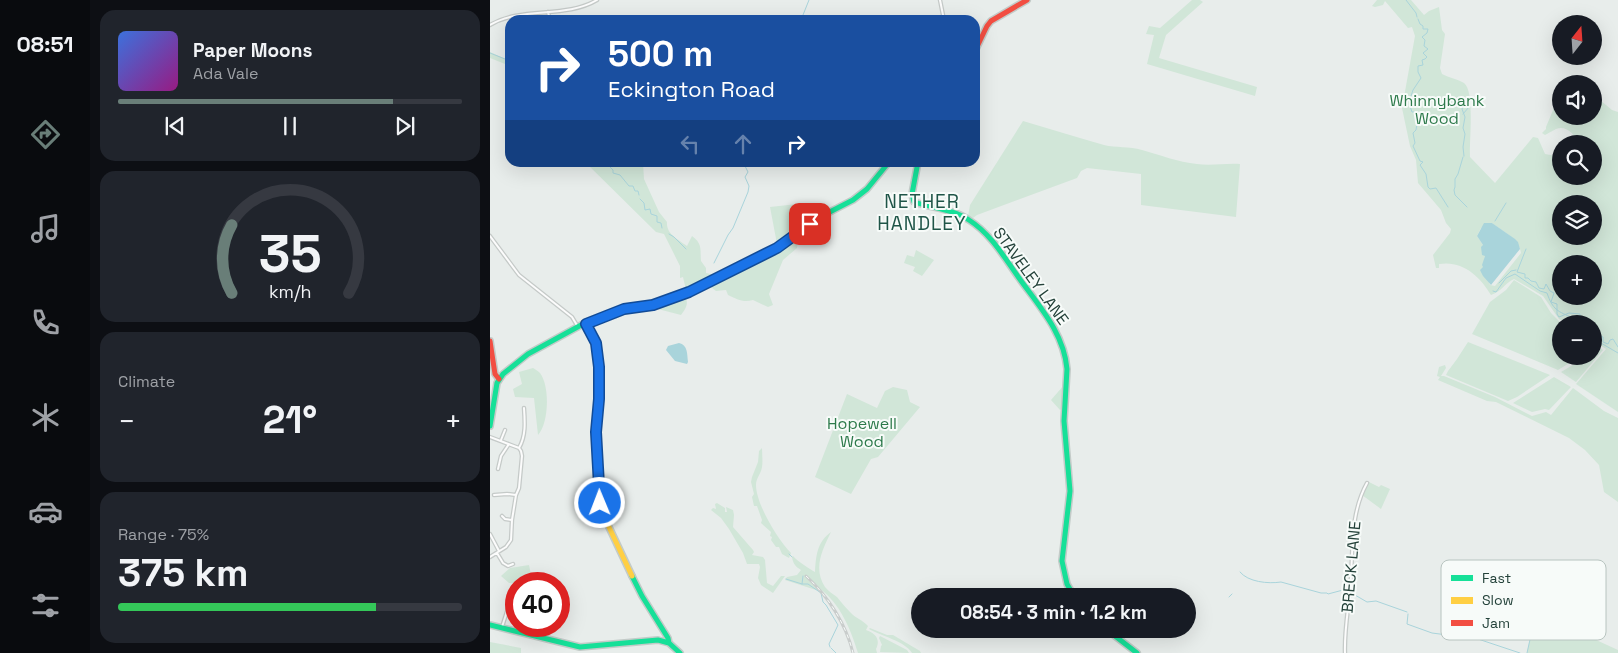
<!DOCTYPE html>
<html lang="en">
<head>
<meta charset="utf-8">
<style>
	body { margin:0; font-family:"Space Grotesk",sans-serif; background:#20242c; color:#f1f3f6; height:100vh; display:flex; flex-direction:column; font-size:19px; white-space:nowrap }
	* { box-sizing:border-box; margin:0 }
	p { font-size:16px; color:#9ea1a6 }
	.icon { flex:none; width:28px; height:28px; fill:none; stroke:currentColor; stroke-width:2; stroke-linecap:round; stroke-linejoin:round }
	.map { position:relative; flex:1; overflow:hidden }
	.drawer { display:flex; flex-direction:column; gap:10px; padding:10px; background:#0d0f14; width:400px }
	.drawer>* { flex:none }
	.guide { position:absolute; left:15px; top:15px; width:475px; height:152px; border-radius:15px; box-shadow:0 5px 20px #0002; background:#1a4fa0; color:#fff; overflow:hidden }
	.needle { width:32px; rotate:17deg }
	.buttons { position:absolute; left:1062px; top:15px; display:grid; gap:10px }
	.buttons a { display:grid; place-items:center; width:50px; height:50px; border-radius:50%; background:#171b24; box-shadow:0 5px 20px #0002; font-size:25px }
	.speed { position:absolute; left:15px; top:572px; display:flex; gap:10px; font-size:25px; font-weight:700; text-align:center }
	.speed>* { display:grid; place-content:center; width:65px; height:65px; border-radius:50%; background:#171b24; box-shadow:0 5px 20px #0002; line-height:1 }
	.speed .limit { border:8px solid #d22; background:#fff; color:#111 }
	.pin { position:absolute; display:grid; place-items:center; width:42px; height:42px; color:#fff; margin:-21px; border-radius:10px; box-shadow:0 2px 8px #0006 }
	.me { position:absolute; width:55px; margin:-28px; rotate:359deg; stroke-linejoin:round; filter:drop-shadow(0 0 4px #0008) }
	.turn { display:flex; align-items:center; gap:18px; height:105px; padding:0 20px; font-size:22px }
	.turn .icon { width:65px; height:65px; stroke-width:2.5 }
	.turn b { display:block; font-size:35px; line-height:42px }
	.lanes { display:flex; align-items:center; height:48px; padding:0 20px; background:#0003; justify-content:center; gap:25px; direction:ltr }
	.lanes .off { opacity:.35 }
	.big { font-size:38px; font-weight:700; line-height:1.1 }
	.drawer .tile { flex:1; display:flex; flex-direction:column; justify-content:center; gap:8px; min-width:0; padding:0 18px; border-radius:15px; background:#20242c }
	.drawer .dial { align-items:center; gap:0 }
	.dial svg { height:130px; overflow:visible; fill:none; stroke:#363941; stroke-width:7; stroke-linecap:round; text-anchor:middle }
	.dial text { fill:#f1f3f6; stroke:none }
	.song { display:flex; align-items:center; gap:15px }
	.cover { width:60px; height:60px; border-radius:8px; background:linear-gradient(135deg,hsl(220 70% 55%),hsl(310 70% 35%)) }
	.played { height:5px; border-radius:2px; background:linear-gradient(90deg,#697e78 80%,#363941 80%) }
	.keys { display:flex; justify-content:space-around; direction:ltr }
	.heat { display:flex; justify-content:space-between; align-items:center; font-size:28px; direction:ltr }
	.charge { height:8px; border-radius:4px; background:linear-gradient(90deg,#34c759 75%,#363941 0) }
	.trip { position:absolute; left:421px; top:588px; width:285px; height:50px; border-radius:25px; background:#171b24; box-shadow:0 5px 20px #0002; font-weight:700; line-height:50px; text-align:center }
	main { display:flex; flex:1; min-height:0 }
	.menu { display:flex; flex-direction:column; width:90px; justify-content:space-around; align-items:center; background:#090b0e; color:#9ea1a6 }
	.menu .icon { width:35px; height:35px }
	.menu .active { color:#697e78 }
	.menu b { font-size:22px; color:#f1f3f6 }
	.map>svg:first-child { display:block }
</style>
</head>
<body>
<main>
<nav class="menu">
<b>08:51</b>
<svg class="icon active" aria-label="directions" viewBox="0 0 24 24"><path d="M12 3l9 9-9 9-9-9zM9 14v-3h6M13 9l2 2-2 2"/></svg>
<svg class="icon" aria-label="music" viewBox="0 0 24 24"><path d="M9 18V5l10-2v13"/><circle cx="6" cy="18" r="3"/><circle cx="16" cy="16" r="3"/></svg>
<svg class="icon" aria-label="phone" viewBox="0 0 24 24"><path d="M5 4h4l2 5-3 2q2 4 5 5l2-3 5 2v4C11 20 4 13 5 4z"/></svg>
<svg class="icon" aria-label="climate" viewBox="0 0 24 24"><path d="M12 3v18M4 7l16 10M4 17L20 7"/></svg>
<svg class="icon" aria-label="car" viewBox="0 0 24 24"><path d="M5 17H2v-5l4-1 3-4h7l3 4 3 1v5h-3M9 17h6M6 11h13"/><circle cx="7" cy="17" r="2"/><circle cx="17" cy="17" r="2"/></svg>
<svg class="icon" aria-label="filters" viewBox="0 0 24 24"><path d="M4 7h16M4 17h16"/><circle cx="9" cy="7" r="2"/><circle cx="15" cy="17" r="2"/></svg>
</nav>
<section class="drawer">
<div class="tile">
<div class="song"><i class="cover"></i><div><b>Paper Moons</b><p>Ada Vale</p></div></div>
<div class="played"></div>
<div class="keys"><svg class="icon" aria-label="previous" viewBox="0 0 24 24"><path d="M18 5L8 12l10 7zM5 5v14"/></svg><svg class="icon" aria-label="pause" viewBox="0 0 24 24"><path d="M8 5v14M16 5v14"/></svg><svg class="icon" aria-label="next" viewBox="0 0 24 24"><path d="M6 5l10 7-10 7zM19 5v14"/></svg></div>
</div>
<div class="tile dial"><svg viewBox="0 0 100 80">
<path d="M14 69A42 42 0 1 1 86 69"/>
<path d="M14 69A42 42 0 0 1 14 27" stroke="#697e78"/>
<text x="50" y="56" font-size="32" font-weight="700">35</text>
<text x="50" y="72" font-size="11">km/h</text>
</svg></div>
<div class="tile"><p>Climate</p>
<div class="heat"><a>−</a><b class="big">21°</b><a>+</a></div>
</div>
<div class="tile"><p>Range · 75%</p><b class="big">375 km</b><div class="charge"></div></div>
</section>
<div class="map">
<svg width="1128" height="653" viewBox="0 0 1128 653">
	<rect width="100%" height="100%" fill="#e8edeb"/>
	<!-- green -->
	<path fill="#d1e6d8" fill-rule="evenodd" d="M702 0H710L713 2 676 35 669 58 767 87 765 96 657 64 664 35 656 34 659 26 670 28Z
		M887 0H921L934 15 939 11 949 7 952 30 955 34 950 68 952 74C959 78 968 79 974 83 985 91 979 142 980 157L1005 183 1043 137 1048 138 1055 154 1071 157V176H1104V144H1088C1086 135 1076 125 1066 129 1062 131 1059 133 1055 135L1052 133 1056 129V127L1071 91V116H1104V95L1122 110 1128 112V412L1086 384 1116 349 1104 341V324H1078L1069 319 1053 296 1024 279C1015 283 1011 292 1001 295 990 276 972 260 949 264V268H946L943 255 960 233 961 229 956 223 951 210 928 183 926 160 920 146 912 108 925 36 922 27 918 28 895 1 893 5 885 7 882 6ZM1071 204H1104V236H1071ZM1002 223C1013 232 1029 238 1031 253L1005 286 1000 285 993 267 995 256 993 245 987 236 991 228ZM1071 264H1104V296H1071Z
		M0 52 20 61V66L0 58Z
		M533 121C560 129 586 137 614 145 626 148 639 146 652 150 670 155 688 162 707 164 721 166 736 163 750 164L746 217 651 205V174L597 168 591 171 587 178 487 215 483 218 478 216 480 205Z
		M96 163H153L154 179 169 212 177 222C176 234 188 239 197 246L202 236C213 244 210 250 211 261L216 268V273L225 275 196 290 193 277 190 278V266L174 234 166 232Z
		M307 204 306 209 317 223 287 244 280 207Z
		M309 233 307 248 293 260 279 294 283 305 278 307 263 300C253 303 247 299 238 295L236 290 226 291 218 285 256 267 291 249Z
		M426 250 444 260 432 276 423 271 425 267 414 263 417 255 424 257Z
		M1024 280 1051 297 1061 313 1072 324 1071 356H1091L1068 370 982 334 1000 302 1016 290Z
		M195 296C199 304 196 308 191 315L164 308Z
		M978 342 1060 375 1027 397 1018 401 956 375 958 371 967 359Z
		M1110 348 1113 350 1086 382 1071 372 1098 356H1104V352Z
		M955 365 956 368 951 376H954L1005 397 1042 416 1056 412 1061 415 1083 388 1114 411 1128 418V502L1114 492 1109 465 1095 450 1079 438 1006 402 997 401 948 380 950 377 947 376 949 367Z
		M43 368C45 369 48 371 50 373 60 386 59 423 48 435L44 398 25 397 23 389 32 384 29 372Z
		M1064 377 1081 387 1059 410 1055 409 1042 412 1023 403Z
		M574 385 573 407 570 410 561 400Z
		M403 387 417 390 420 402 430 407 388 457 381 459 361 494 325 477 357 394 387 408 395 391Z
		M272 448C272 454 273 461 272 467 271 474 266 478 266 485 266 504 288 540 301 553L299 558 292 554 289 547H286L281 540 282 537 280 536 281 532 271 523 272 520 267 506H264L262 497 264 494 261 482 262 477 268 462 269 451Z
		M879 482 889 487 891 485 900 489 891 509 872 495Z
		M227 503 235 508V512H237L236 507 243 510 244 515 243 527 263 550 264 552 262 555 273 557 275 560 277 583 283 586 291 576H295L283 593 271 585 268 578 270 567 269 564H257L253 553 239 529 231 518 221 510 223 508 226 509 225 504Z
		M341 532C332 550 323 569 335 587 338 591 343 594 347 597 351 602 355 607 360 612 365 618 373 620 378 626L376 630C385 633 391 639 386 649L387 653H368C361 630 350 603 330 589L326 590 295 580 297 577 307 575 311 570C306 567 303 564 302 557L303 556C307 561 320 569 325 572 326 556 327 542 341 532Z
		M39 565 42 580 39 584 19 583 11 576 20 568Z
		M1045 612 1128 650V653H1037Z
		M380 628 397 635H403L430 651 431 653H422C415 641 391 636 379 629Z
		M390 636 417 650 419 653 390 652 391 646 392 645 389 638Z
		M0 642 31 648V653H0Z"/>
	<!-- water -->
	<path fill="#a9d4db" d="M994 223H1002L1025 239 1028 242 1030 249 1001 285 993 276 990 270 993 267 992 265 995 256 992 255 991 247 993 245 987 236Z
		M189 343C198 345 197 354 198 362L197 364 185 361 176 350 178 346Z"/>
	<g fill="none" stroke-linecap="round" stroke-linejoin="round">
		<!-- stream -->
		<path stroke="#a9d4db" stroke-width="1" d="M916 0 926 13 927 17
			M928 19 930 24 933 26V29H938L937 33 932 37 935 40 934 46 938 49 933 53 937 57 935 59 932 60 933 65 928 66V72L931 78 923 90 920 99 922 103 920 106 922 112H926L925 119 927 124 926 130 923 133 925 143 923 146 930 161 933 162 930 165 936 174 938 187 940 189 946 188 958 207
			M311 20 319 0
			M0 53 20 61
			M973 114 979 107
			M974 156 973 147 975 134 973 128 975 117 972 109 976 99
			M973 157 968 174 965 179V187L964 190 965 195 977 207
			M115 162 123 170V173L130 175 139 186H143L145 191H148L149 195
			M150 199 154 203 155 210 160 209 161 214 167 216V222L171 223 172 228
			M1005 221 1016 203
			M179 234 184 237 196 249
			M1036 249 1027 272 1035 274V278H1038L1041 281 1046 282 1049 288 1054 289 1056 284 1060 291 1064 293 1061 302 1067 304V314L1069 317 1079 313 1090 314V322L1091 324
			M224 263 238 235 243 228 258 192 259 186 255 177 258 172 255 166 256 162
			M1009 283 1021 271 1026 270
			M1003 291 1006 292 1016 278 1025 274 1050 291 1057 293C1063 310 1067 311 1083 318
			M1084 320 1087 324
			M1104 335 1107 334 1113 337V342L1118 344 1120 340 1123 339 1128 347
			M1104 339 1128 353
			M299 554 302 557
			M750 572C758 582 778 584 791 582L831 593H837L838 594 853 590 855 591
			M296 579 312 584H318L331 593 333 602 336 605 348 625 339 644 340 647
			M312 584 313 576
			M862 594 863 595
			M865 595 877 602 886 601 917 612
			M739 597 742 594
			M918 614 917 624 942 633 988 639 1030 653
			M341 648 346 653
			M1037 653 1046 613"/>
		<!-- street casing -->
		<g stroke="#c5cac8" stroke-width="4.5">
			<path id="street" d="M450 0 454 20
				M58 12 60 20
				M0 25C32 6 75 19 107 0
				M0 236 29 275 82 317 88 327
				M0 437 29 448 31 451 32 456 29 488 26 495 22 520 21 540 16 547 0 557
				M11 440 15 430
				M29 448C36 436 35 422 34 408
				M8 469 11 456 19 444
				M4 495 17 494 26 495
				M12 516 15 519 22 520
				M0 534 9 551
				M7 553 13 563 18 566 23 564
				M12 627 21 599 23 596 26 595
				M855 653C854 627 860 602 861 576 863 544 861 512 877 483"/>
		</g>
		<!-- fast casing -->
		<g stroke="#c3cbc8" stroke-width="8">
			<path id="fast" d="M428 162 422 194 424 202C442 208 463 209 479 220 501 234 514 257 529 278 549 306 574 333 577 369L574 421 580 491 572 561 577 584 584 596
				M0 426 7 383 13 374 38 354 93 324 134 309 163 305 187 297 267 259 287 248 330 217 363 200 377 189 399 162
				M142 576 152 596 178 638 179 643
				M0 625 90 647 168 640 179 643 190 653
				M616 629 647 653"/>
		</g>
		<!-- slow casing -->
		<g stroke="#c3cbc8" stroke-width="8">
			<path id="slow" d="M96 324 106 343 109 366V399L106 432 110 503 118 525 142 576"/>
		</g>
		<!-- jam casing -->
		<g stroke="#c3cbc8" stroke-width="8">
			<path id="jam" d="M485 51 497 26 501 21 537 0
				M0 341 5 374 9 379"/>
		</g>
		<!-- street -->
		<use href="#street" stroke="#fcfcfc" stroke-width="2"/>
		<!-- fast -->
		<use href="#fast" stroke="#16e098" stroke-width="5"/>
		<!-- slow -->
		<use href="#slow" stroke="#ffcf43" stroke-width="5"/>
		<!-- jam -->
		<use href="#jam" stroke="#f24e42" stroke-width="5"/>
		<!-- rail casing -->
		<g stroke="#c9cdcc" stroke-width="3">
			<path id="rail" d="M316 576C338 596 356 624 363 653"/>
		</g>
		<!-- rail -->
		<use href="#rail" stroke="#f7fbf9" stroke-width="1" stroke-dasharray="4" stroke-linecap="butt"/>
	</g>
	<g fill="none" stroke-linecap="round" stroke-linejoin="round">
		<!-- route casing -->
		<g stroke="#114b97" stroke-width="12">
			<path id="route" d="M110 503 106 432 109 399V367L106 343 96 324 134 309 163 305 199 292 287 248 320 224"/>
		</g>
		<!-- route -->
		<use href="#route" stroke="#1a73e8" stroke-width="9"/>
	</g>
	<g text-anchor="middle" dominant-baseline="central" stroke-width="4" stroke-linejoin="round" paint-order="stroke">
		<!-- park labels -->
		<g font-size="16" fill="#2d7a4b" stroke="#f7fbf9">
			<text x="947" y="100">Whinnybank<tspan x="947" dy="18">Wood</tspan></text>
			<text x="372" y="423">Hopewell<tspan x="372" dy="18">Wood</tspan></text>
		</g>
		<!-- street labels -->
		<g font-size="16" fill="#24423a" stroke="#f7fbf9">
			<text transform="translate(541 276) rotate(54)">STAVELEY LANE</text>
			<text transform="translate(861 567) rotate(-85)">BRECK LANE</text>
		</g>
		<!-- quarter labels -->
		<g font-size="19" letter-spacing="1" fill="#1f5548" stroke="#f7fbf9">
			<text x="432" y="201">NETHER<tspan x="432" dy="22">HANDLEY</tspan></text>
		</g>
	</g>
	<!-- legend -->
	<rect x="951" y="560" width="165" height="80" rx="8" fill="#f7fbf9" stroke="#b8c4c0" stroke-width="1"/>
	<rect x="961" y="575" width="22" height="6" fill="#16e098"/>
	<rect x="961" y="597" width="22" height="7" fill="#ffcf43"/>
	<rect x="961" y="620" width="22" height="6" fill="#f24e42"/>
	<g font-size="14" fill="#24423a">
		<text x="992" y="583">Fast</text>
		<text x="992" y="605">Slow</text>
		<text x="992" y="628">Jam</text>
	</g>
</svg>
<div class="buttons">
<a><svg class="needle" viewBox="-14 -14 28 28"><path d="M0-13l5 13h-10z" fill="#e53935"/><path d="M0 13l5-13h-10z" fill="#9ea1a6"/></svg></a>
<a><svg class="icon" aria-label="sound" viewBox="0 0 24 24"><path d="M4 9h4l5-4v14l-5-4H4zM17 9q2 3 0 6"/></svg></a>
<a><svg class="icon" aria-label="search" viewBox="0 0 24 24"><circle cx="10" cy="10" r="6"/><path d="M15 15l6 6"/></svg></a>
<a><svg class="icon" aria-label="layers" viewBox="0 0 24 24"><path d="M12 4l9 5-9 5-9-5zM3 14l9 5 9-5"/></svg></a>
<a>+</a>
<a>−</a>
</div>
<div class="speed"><div class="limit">40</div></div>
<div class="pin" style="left:320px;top:224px;background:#d93025"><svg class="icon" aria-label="arrive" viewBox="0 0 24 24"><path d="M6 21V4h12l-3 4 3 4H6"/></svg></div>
<svg class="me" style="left:110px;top:503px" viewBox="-20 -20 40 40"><circle r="17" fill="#1a73e8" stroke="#fff" stroke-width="3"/><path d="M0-11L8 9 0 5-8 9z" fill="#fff"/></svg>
<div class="trip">08:54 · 3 min · 1.2 km</div>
<div class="guide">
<div class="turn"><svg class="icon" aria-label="right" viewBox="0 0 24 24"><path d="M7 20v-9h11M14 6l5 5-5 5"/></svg><div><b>500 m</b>Eckington Road</div></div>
<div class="lanes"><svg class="icon off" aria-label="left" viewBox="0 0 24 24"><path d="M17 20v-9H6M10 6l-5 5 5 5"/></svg><svg class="icon off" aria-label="ahead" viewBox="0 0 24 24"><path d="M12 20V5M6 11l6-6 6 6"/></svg><svg class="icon" aria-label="right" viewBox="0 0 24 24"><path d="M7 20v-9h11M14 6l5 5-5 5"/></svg></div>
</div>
</div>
</main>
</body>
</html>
